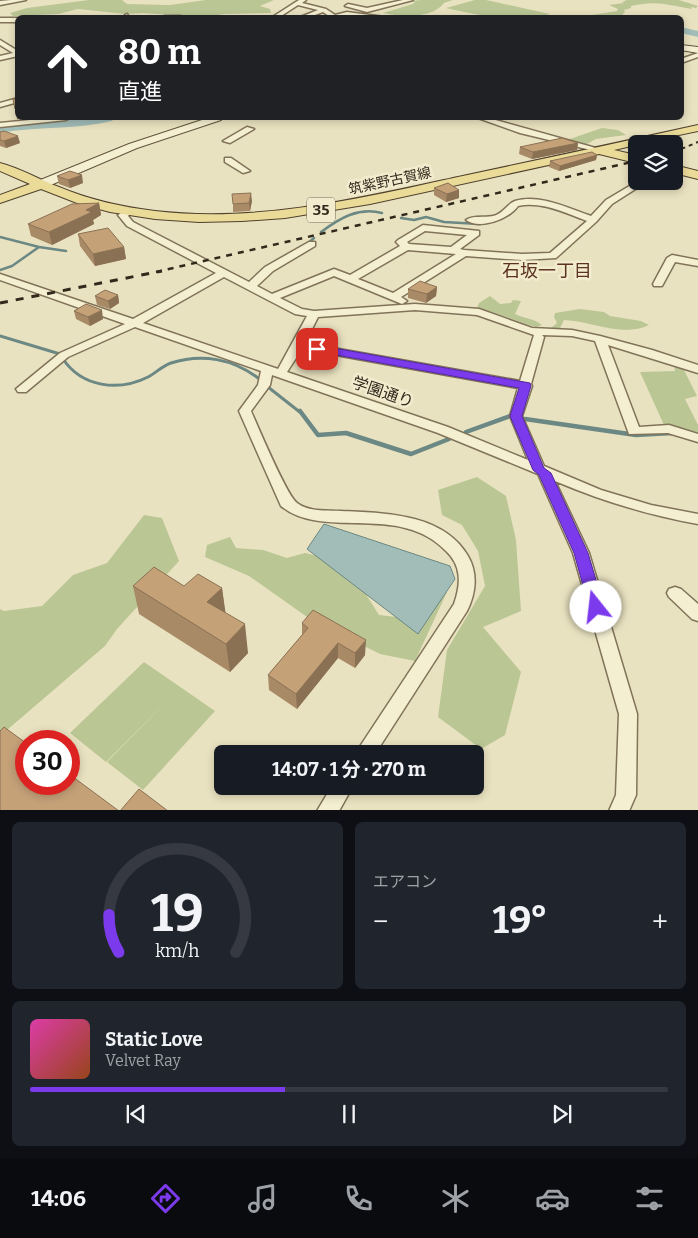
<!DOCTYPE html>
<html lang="ja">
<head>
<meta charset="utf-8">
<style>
	body { margin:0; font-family:Bitter,"Noto Sans JP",serif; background:#20242c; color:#f1f3f6; height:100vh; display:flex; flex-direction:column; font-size:19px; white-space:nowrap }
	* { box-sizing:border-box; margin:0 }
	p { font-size:16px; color:#9ea1a6 }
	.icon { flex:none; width:28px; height:28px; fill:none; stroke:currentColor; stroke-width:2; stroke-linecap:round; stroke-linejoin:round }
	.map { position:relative; height:810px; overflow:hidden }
	.panel { display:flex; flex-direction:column; gap:12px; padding:12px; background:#0d0f14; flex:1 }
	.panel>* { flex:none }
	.guide { position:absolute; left:15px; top:15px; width:669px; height:105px; border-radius:8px; box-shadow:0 2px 8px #0003; background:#202124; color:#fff; overflow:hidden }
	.fabs { position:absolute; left:628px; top:135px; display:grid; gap:10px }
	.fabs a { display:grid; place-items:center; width:55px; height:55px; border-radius:8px; background:#171b24; box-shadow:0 2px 8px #0003; font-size:25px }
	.speed { position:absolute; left:15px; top:730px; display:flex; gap:10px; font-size:25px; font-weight:700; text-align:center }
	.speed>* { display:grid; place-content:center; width:65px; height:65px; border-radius:50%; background:#171b24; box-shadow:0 2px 8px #0003; line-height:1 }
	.speed .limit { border:8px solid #d22; background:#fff; color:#111 }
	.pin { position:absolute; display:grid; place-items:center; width:42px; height:42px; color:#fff; margin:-21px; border-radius:10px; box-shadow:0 2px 8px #0006 }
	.me { position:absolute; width:55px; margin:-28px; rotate:344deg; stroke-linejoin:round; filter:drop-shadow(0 0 4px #0008) }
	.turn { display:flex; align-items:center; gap:18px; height:105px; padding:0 20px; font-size:22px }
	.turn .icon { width:65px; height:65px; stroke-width:2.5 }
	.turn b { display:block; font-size:35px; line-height:42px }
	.big { font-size:38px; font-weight:700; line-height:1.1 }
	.panel .card { flex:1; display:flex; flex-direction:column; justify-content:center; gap:8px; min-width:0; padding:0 18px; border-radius:8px; background:#20242c }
	.panel .dial { align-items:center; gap:0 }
	.dial svg { height:130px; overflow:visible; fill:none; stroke:#363941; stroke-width:7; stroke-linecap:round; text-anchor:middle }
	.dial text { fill:#f1f3f6; stroke:none }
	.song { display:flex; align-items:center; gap:15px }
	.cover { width:60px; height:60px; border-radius:8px; background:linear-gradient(135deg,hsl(320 70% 55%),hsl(20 70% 35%)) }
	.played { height:5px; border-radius:2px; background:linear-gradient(90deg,#7c3aed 40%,#363941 40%) }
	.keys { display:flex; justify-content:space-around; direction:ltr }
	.heat { display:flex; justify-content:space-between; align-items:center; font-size:28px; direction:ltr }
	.panel .tiles { flex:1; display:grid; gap:12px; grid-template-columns:1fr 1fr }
	.card:last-child { grid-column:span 2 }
	.trip { position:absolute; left:214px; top:745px; width:270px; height:50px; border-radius:8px; background:#171b24; box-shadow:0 2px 8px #0003; font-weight:700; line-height:50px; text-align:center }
	.dock { display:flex; height:80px; justify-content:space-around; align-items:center; background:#090b0e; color:#9ea1a6 }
	.dock .icon { width:35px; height:35px }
	.dock .selected { color:#7c3aed }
	.dock b { font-size:22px; color:#f1f3f6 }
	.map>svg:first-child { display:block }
</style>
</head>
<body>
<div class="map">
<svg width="698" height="811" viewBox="0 0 698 811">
	<rect width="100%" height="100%" fill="#e9e2c0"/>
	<!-- green -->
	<path fill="#bbc695" d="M89 0H122L127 4 170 5 206 0H274L260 6 270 9 271 13 224 14 206 17 142 13 126 14 78 9 58 14 13 16 10 13 27 8Z
		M421 0H453L444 3C433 19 400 17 383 13L413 4 415 2 412 1Z
		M475 0H486L550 14C519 25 478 15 446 8Z
		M627 0H679L698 6 696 8 691 7 692 9C668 5 657 0 631 6V8L624 10 625 12 621 16 649 17H579L617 11 618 9 609 5 624 3 622 2Z
		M602 128 618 130 626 135 596 139 585 145 567 140Z
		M490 296 500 304 511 303 513 300 521 301 515 314C524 319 534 318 542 325L536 327C516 321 498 313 477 308L479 303Z
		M580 309 604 312 610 316 641 321 649 325C623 338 592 321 564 320L560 328H551L557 323 554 317 555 313Z
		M674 364 682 366 697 396 685 399 698 425V434L664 425 640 372 675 371Z
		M477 477 506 496 516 540 521 611 483 627 521 672 505 735 481 749 438 717 447 650 485 586 478 551 462 525 442 515 438 490Z
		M144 515 162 518 179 561 117 629 105 646 0 736V609L4 611 42 606 73 575 107 563Z
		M230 537 236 548 263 550 287 558 305 553 327 558 355 577 379 615 413 619 433 567 447 592 415 661 380 654 310 619 249 576 205 557 207 545Z
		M144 662 215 711 143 790 107 762 169 699 106 762 70 733Z"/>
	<!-- water -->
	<path fill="#a2bcb7" stroke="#6b8884" d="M324 524 450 566 455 579 418 634 307 549Z"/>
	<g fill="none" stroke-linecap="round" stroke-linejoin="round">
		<!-- stream-far2 -->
		<path stroke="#6b8884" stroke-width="2.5" d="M401 218 414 220 426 217 444 222 479 224
			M321 232C340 218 358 207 382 213
			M0 237 39 247 12 266 0 270
			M306 245 314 238
			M39 247 66 251"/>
		<!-- stream-far1 -->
		<path stroke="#6b8884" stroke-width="3" d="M0 336 60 354
			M63 359C82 387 118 392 148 377 156 373 162 366 171 363 202 353 233 359 258 378
			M268 387 301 413"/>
		<!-- stream -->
		<path stroke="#6b8884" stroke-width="4.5" d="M300 411 318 435 346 433 411 454 449 439
			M525 419 636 435 672 433
			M466 432 510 416"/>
		<!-- river -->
		<path fill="#a2bcb7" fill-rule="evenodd" d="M681 27 698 31V37L681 33Z
			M85 118H114L112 121C75 130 37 126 0 133V125L27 121Z"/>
		<!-- street casing -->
		<g stroke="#817359" stroke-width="3">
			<path id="street" d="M11 0H26L0 5V1Z
				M299 0H306L302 3 326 9 335 15 347 12 392 18 347 16 332 18 323 12 307 18H298L318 10 298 5 278 18H271Z
				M403 0H413L367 12 345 6 348 4 367 8Z
				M127 14 129 17 121 18Z
				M164 16H181L183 18H162Z
				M0 18H18V22H0Z
				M0 40 18 51V56L0 60V56L13 53 0 45Z
				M698 53V57L681 63V59Z
				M18 98V102L0 107V103Z
				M50 118H70L66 120 0 127V123Z
				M478 118H488L603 150 599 152 520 133Z
				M247 127 254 129 230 143 223 141Z
				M225 158H231L250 171 243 173 225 162Z
				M638 181H648L612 204 596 222 556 258 522 260 466 256 401 297 407 301 402 304 334 276 280 298 302 309 314 311 415 304 479 309 532 328 572 330 600 336 652 350 698 365V373L608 345 639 427 669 425 698 434V442L668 433 629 434 595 341 572 336 542 335 544 337 531 384 532 386 522 416 544 466 601 490 651 505 698 514V524C648 515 602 501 555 481L589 553 637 714 636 795 629 811H609L616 795 619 714 573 553 538 474 438 433 272 375 270 385 251 411C258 427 287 496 297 503 309 512 326 510 341 511 384 513 443 513 468 556 478 573 476 593 467 611L375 754H355L454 604C461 584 462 566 446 551 399 502 324 541 281 506L239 411 258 385 261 371 135 327 68 357 26 392H18L16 389 60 353 125 324 0 280V274L133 319 216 273 127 226 118 215 129 208 133 211 128 216 133 222 249 282 265 267 309 242H315V246L273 271 257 286 272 294 334 269 350 275 400 246 396 242 398 240 423 225 479 231V235L460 249 464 250 522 254 550 253 587 221C565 213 542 201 518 206 509 219 480 230 466 220 473 215 484 218 493 216 503 214 507 204 515 201 541 194 567 208 591 216L606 200ZM425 231 467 235 451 247 409 244 407 242ZM408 250 456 254 393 293 358 279ZM224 277 295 314 307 316 278 369 143 323ZM415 310 477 315 534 335 520 381 305 343 318 317ZM302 349 518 388 510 416 528 460 448 427 287 372Z
				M672 255 698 260V266L675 262 662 286H654L653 284 667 258Z
				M675 587 681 589 698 604V621L692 619 669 597 667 593 669 589Z
				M332 786H353L339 811H317Z"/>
		</g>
		<!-- secondary casing -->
		<g stroke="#62543d" stroke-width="2">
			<path id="secondary" d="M681 45 698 47V53L681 50Z
				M208 118H222L221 120 137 148 46 187H38L36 184 38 181 129 144Z"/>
		</g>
		<!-- primary casing -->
		<g stroke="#4f412e" stroke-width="2">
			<path id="primary" d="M698 125V131L636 144V145L614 150 636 155V163L599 154 370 204 285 218 242 221 199 222 155 219 110 212 77 203 41 189 0 203V195L30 184 0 171V163C20 168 40 180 59 187 90 200 122 207 155 211 257 223 358 199 458 177 538 160 618 143 698 125Z
				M674 165 698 171V179L674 173Z"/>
		</g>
		<!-- street -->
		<use href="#street" fill="#f5efd2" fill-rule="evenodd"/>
		<!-- secondary -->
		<use href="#secondary" fill="#f5efd2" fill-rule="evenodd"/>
		<!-- primary -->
		<use href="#primary" fill="#ebdb99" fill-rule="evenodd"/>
		<!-- rail-far2 -->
		<path stroke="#32291d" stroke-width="2" stroke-dasharray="4 4" stroke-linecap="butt" d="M674 152 698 142"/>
		<!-- rail-far1 -->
		<path stroke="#32291d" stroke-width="2.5" stroke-dasharray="6 6" stroke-linecap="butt" d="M156 272 636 161"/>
		<!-- rail -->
		<path stroke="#32291d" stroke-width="3" stroke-dasharray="8 8" stroke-linecap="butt" d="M0 303 162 271"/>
	</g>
	<!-- wall -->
	<path fill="#a98a67" d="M0 132 20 143 6 148 0 146Z
		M578 143 577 150 532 159 519 154 520 147Z
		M597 155 596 160 559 171 549 167 550 161Z
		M57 176 83 183 70 188 59 184Z
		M434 188 459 190V198L446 202 434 195Z
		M252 201 250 211 233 212V204Z
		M99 203 101 215 93 220 94 224 52 245 31 236 28 224Z
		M78 234 124 247 126 259 95 266 80 246Z
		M437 287 436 296 426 303 408 298V289Z
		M118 295 119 303 110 309 97 305 95 296Z
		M74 311 103 319 90 326 76 319Z
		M133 586H184L222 588 225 613 248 653 230 672 139 614Z
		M302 623 365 655 355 668 338 658 297 709 269 690 268 675 302 635Z"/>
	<!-- shaded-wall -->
	<path fill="#8a7154" d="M15 109H18V118H37L17 119Z
		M18 136 20 143 6 148 4 141Z
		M578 143 577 150 532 159 533 152Z
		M597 155 596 160 559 171 560 166Z
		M82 175 83 183 70 188 68 180Z
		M459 190V198L446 202 447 194Z
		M251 193 252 201 250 211 249 203Z
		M99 203 101 215 93 220 94 224 52 245 49 232Z
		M124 247 126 259 95 266 93 254Z
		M437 287 436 296 426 303 427 294Z
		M118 295 119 303 110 309 108 301Z
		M102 310 103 319 90 326 88 317Z
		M222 588 226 616 207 602Z
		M245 624 248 653 230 672 226 644Z
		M366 640 365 655 355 668V653Z
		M338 643V658L297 709 296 694Z"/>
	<!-- building -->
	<path fill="#c5a178" stroke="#8a7154" d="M13 99H18V109H15Z
		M4 131 18 136 4 141 0 140V132Z
		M562 138 578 143 533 152 520 147Z
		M592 152 597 155 560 166 550 161Z
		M70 171 82 175 68 180 57 176Z
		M448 183 459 190 447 194 434 188Z
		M251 193 249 203 233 204 232 194Z
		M99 203 86 210 92 212 49 232 28 224 72 204Z
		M108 228 124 247 93 254 78 234Z
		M420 281 437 287 427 294 408 289Z
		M105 290 118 295 108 301 95 296Z
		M86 304 102 310 88 317 74 311Z
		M154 567 184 586 198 574 222 588 207 602 245 624 226 644 133 586Z
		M313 610 366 640 355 653 338 643 296 694 268 675 308 628 302 623Z
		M4 727 26 743V784H69V774L119 811H0V731Z
		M139 789 168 811H120Z"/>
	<!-- route -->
	<path fill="#7c3aed" stroke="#51269a" d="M317 345 530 383 531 386 522 416 544 468 551 473 588 553 604 607 601 611 596 613 591 611 589 607 574 553 539 475 533 470 510 416 519 388 314 351 312 349 314 346Z"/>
	<g text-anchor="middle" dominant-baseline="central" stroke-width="5" stroke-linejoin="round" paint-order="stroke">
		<!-- far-street labels -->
		<g font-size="14" fill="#32291d" stroke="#f2ebce">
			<text transform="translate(390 181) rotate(-12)">筑紫野古賀線</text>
		</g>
		<!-- shield labels -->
		<rect fill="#f2ebce" stroke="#6c6352" stroke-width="1" x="307" y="197.5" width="28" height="25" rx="4"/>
		<g font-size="15" font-weight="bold" fill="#32291d">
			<text x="321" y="210">35</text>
		</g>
		<!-- street labels -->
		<g font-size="16" fill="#32291d" stroke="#f2ebce">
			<text transform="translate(383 392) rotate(19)">学園通り</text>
		</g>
		<!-- neighbourhood labels -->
		<g font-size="18" fill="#5b3320" stroke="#f2ebce">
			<text x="547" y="271">石坂一丁目</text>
		</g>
	</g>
</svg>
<div class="fabs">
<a><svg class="icon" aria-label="layers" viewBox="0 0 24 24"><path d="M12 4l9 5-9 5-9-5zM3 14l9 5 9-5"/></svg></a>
</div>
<div class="speed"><div class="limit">30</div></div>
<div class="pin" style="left:317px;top:349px;background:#d93025"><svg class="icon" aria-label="arrive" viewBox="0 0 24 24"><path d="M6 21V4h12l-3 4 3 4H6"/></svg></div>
<svg class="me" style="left:596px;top:607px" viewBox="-20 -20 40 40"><circle r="19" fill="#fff"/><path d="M0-13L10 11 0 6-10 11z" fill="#7c3aed"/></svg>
<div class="trip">14:07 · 1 分 · 270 m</div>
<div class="guide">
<div class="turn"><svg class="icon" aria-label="ahead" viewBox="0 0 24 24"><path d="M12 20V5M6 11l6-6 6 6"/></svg><div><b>80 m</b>直進</div></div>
</div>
</div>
<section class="panel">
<div class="tiles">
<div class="card dial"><svg viewBox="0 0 100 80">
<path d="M14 69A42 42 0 1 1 86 69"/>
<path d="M14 69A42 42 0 0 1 8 46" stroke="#7c3aed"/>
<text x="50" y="56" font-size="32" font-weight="700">19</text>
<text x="50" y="72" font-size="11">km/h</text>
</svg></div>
<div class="card"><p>エアコン</p>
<div class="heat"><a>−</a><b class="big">19°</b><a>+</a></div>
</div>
<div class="card">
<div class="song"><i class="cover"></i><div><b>Static Love</b><p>Velvet Ray</p></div></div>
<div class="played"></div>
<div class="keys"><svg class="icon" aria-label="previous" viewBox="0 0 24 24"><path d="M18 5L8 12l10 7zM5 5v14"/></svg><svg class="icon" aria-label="pause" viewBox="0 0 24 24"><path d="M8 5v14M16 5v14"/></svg><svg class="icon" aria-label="next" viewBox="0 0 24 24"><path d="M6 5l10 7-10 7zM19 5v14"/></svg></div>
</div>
</div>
</section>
<nav class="dock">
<b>14:06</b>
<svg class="icon selected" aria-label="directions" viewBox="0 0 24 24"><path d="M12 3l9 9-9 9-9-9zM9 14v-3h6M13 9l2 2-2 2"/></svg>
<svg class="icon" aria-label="music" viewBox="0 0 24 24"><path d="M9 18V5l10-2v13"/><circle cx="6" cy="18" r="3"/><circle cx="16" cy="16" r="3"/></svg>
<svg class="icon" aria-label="phone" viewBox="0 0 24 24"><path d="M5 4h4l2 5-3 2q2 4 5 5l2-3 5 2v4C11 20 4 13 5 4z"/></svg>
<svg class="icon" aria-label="climate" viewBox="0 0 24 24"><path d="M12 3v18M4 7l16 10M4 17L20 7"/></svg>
<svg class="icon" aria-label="car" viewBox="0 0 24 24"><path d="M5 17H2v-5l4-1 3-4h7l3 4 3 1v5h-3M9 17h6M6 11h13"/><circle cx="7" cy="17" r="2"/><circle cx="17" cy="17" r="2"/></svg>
<svg class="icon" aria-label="filters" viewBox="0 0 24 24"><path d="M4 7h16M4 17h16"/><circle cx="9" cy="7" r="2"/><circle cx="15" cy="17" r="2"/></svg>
</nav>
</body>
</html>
